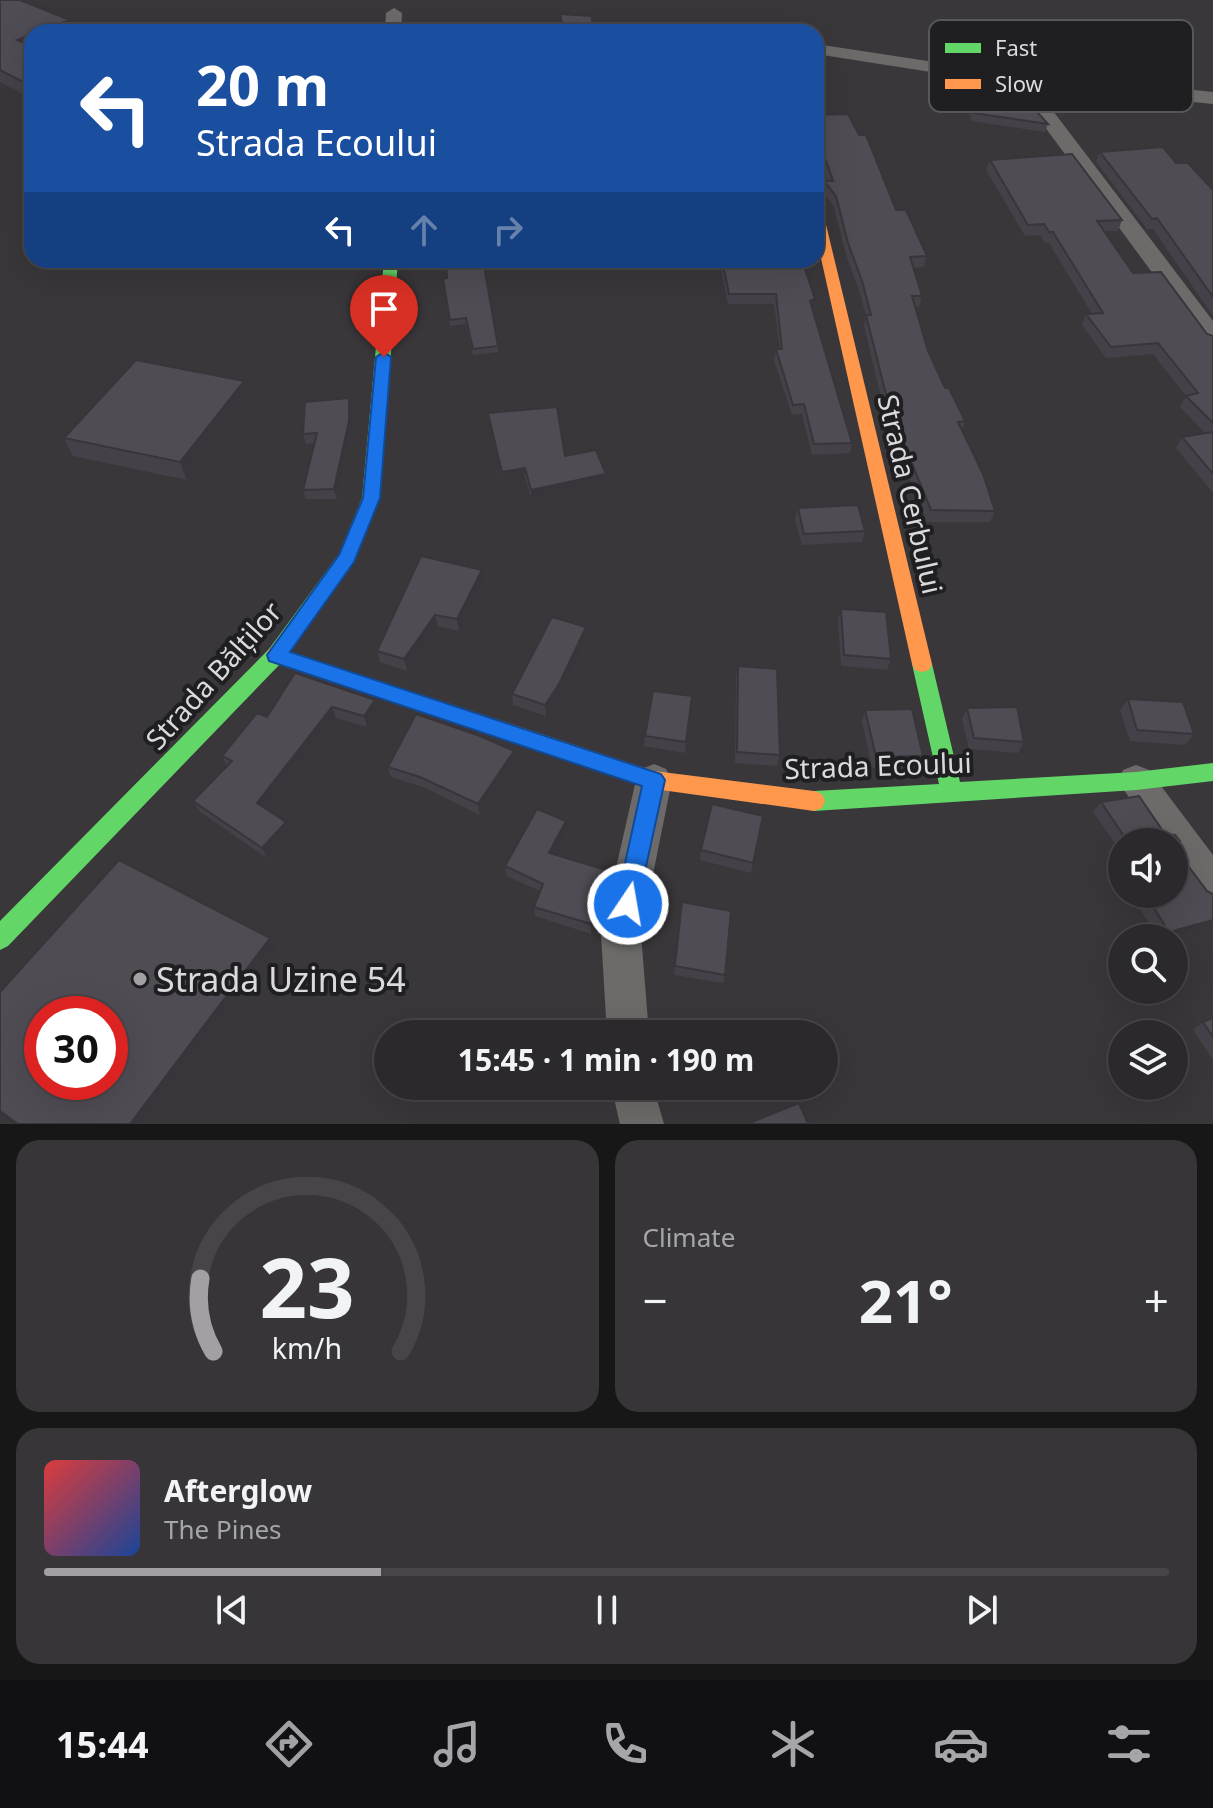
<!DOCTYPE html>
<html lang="en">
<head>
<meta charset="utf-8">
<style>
	body { margin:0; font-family:"Noto Sans",sans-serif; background:#373538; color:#f1f3f6; height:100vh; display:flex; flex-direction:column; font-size:30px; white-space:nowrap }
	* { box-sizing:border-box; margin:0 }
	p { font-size:26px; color:#a6a6a9 }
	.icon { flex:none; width:44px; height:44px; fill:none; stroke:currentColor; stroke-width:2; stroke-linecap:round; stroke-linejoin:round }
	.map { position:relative; height:1124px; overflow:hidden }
	.side { display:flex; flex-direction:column; gap:16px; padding:16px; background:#181718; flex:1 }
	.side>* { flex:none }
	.banner { position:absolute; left:24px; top:24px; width:800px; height:244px; border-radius:24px; box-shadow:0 8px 32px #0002,0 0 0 2px #474548; background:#1a4fa0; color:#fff; overflow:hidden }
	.buttons { position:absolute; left:1108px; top:828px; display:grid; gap:16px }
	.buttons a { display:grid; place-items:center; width:80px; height:80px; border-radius:50%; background:#2b292c; box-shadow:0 8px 32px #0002,0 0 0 2px #474548; font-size:40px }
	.speed { position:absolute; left:24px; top:996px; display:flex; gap:16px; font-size:40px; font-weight:700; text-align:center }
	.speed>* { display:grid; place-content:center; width:104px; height:104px; border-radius:50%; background:#2b292c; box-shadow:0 8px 32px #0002,0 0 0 2px #474548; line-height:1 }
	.speed .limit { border:12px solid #d22; background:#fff; color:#111 }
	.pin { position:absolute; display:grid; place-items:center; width:68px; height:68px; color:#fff; margin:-82px -34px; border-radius:50% 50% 50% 0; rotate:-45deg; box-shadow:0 0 8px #0007 }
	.pin .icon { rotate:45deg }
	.me { position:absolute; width:88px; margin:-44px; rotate:12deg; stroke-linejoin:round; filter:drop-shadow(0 0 6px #0008) }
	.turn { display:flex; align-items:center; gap:28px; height:168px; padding:0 40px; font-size:36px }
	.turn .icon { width:104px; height:104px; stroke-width:2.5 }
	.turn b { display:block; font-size:56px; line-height:68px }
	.lanes { display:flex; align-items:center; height:76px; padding:0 40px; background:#0003; justify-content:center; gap:40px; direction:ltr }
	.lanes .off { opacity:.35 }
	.big { font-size:60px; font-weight:700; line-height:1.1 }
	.side .tile { flex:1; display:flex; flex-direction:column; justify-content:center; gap:12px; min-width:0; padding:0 28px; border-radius:24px; background:#373538 }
	.side .dial { align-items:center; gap:0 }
	.dial svg { height:208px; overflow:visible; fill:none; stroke:#474548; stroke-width:7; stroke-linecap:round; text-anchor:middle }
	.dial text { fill:#f1f3f6; stroke:none }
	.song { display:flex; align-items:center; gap:24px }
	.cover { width:96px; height:96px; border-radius:12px; background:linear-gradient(135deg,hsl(0 70% 55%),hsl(220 70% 35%)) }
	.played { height:8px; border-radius:4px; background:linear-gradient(90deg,#a2a0a3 30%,#474548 30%) }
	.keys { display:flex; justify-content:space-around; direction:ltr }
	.heat { display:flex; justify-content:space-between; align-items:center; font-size:44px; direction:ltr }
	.side .tiles { flex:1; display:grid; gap:16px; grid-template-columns:1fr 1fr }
	.tile:last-child { grid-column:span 2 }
	.trip { position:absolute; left:374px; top:1020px; width:464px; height:80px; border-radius:40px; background:#2b292c; box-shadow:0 8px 32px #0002,0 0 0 2px #474548; font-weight:700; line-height:80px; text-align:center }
	.tab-bar { display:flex; height:128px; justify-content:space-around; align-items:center; background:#111012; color:#a6a6a9 }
	.tab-bar .icon { width:56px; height:56px }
	.tab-bar .current { color:#a2a0a3 }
	.tab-bar b { font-size:36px; color:#f1f3f6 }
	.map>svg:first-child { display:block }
</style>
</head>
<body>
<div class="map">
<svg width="1213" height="1124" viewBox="0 0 1213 1124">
	<rect width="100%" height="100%" fill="#39373a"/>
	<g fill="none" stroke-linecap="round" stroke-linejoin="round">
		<!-- street -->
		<path fill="#6c6b6a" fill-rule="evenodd" d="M394 8 402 13 401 32H385L386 13Z
			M816 44 1020 75 1071 77 1213 92V104L1034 86 1213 321V346L1204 343 1014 85 816 54Z
			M654 764 666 769 672 780 641 934 649 1034H607L601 934 636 780 642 769Z
			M1136 765 1149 770 1213 855V904L1200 899 1174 863V842H1159L1118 781 1123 770Z
			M611 1086H653L664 1124H620Z"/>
		<!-- fast -->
		<path fill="#63d668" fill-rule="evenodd" d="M384 260H398L380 498 353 562 283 661 8 946 0 950V921L269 649 339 554 362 498Z
			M922 656 929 658 932 664 960 782 1136 772 1213 763V781L1136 790 814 811 806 808 803 801 806 794 814 791 939 784 912 664 915 658Z"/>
		<!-- slow -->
		<path fill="#ff974d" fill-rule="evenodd" d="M816 204 822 208 932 664 929 670 922 672 915 670 912 664 816 236Z
			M276 647 654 771 814 791 822 794 825 801 822 808 814 811 654 789 269 661 266 655 269 649Z"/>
	</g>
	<!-- wall -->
	<path fill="#454148" d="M0 0 32 32V95L27 96 0 82Z
		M970 73 1048 124 1045 132 971 121 968 81Z
		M816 115 896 210 927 256 924 267 914 268 922 296 919 307H915L928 351 945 388 965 421 962 431 995 511 990 522H927L887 422 864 326 866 316 860 293 846 255 834 207 823 192 824 181H827L816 148Z
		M1100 152 1176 163 1213 190V316L1153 229H1147L1096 162Z
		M990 160 1122 220 1118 231H1104L1133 273 1207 334 1213 336V493L1176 448 1182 437 1205 433 1180 407 1186 396 1153 354 1106 358 1082 325 1086 314H1092L1049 243H1045L1040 235 1025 236 986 170Z
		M719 260H802L813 309 852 443 850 453 812 455 802 414 792 415 774 360 776 349H780L774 304H728Z
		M447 278 498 346V352L473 355 466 324 450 326 443 279Z
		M244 381 250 398 187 480 73 456 64 438Z
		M351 408V430L337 499H306L303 490 315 443 306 444 303 434Z
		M488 413 565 456 606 483 531 498 525 477 503 481Z
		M798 508 865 531 862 542 802 545 795 520Z
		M483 582 459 631 438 626 407 671 380 662 377 651Z
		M841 609 891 659 887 670 841 666 838 620Z
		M586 627 587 638 560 696 546 716 513 705 512 694Z
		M738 666 780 755 777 766 735 763 736 677Z
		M692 696 685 753 644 746 645 736Z
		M1128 699 1194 734 1185 745 1130 741 1120 710Z
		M375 700 378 711 367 727 336 718 266 809 286 822 290 832 267 858 199 811 193 801 227 766 222 756 267 717Z
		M967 708 1024 742 1018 753 969 749 962 719Z
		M865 710 923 756 918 767 872 768 862 721Z
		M514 751 515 762 480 815 423 787 391 777 388 767Z
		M1139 796 1165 834 1175 835 1180 841V855L1207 891 1213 894V926L1172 938H1158L1140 909 1149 900 1152 899 1149 894H1174V842H1122V854L1093 812 1101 802Z
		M763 816 751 873 700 860 701 850Z
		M567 831 554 855 609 871V881L591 934 535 916 534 907 540 891 507 876 505 866Z
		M682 902 725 975 723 983 674 975Z
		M1213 1018V1060L1193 1030 1203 1022Z"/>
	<!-- shaded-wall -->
	<path fill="#38353b" d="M70 20 74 32H37Z
		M32 34V51L17 40Z
		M32 77V95L27 96 21 81Z
		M244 381 250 398 187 480 180 462Z
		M349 398 351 408V430L337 499 334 489Z
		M525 468V477L503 481 502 472Z
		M606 474V483L531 498V490Z
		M482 570 483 582 459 631 457 619Z
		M435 615 438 626 407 671 404 659Z
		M586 627 587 638 560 696 546 716 545 705Z
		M375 700 378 711 367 727 364 716Z
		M332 707 336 718 263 813 257 803Z
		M514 751 515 762 480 815 478 804Z
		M566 821 567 831 550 863 549 853Z
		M286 822 290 832 267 858 262 848Z
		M609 871V881L591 934V924Z
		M1213 920V926L1172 938H1163L1169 932Z
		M270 938 276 947 143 1124H130Z
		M717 1086H726L693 1098V1095Z"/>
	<!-- building -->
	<path fill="#504c54" stroke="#38353b" stroke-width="2" fill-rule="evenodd" d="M0 0H20L70 20 37 32H32V34L17 40 32 47V77L21 81 0 70Z
		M560 14 592 16 593 32H564Z
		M970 73 1008 79 1048 124 973 113Z
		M848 114 859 135H866L896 210H906L927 256 910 257 922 296H912L928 351 945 388H949L965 421 958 422 983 474 995 511 931 510 890 410 866 315H871L862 281 848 243 836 196 824 181H833L816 132V115Z
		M1163 147 1176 163H1188L1213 190V297L1157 218 1152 219 1100 152Z
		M1072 154 1122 220 1097 221 1133 273 1161 272 1207 334 1213 336V423L1186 396 1198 393 1158 343 1111 347 1086 314 1103 313 1053 232H1049L1044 224 1028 225 990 160Z
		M446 260H483L498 346 473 349 466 318 450 320 443 279 447 278Z
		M722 260H802L815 299 810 301 852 443 814 444 804 404 793 405 776 349H782L776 294H729Z
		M136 360 244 381 180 462 64 438Z
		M349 398V421L334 489 303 490 317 433 303 434 305 402Z
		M557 407 565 456 596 450 606 474 531 490 525 468 502 472 488 413Z
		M1213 432V474L1182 437Z
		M858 505 865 531 804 534 798 508Z
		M421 556 482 570 457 619 435 615 404 659 377 651Z
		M841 609 886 612 891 659 844 655Z
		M552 617 586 627 559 684 545 705 512 694Z
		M738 666 777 669 780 755 737 752Z
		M295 673 375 700 364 716 332 707 257 803 286 822 262 848 193 801 232 761 222 756 257 713 267 717Z
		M653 691 692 696 686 742 645 736Z
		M1128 699 1183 702 1194 734 1137 730Z
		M1017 707 1024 742 974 738 967 708Z
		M912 709 923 756 876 757 865 710Z
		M416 714 480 736 514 751 478 804 420 777 388 767Z
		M1139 796 1165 834 1175 835 1180 841V855L1207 891 1213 894V920L1169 932 1149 900 1165 895V894H1174V842H1128L1101 802Z
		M712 804 763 816 753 863 701 850Z
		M537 809 566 821 549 853 609 871 591 924 534 907 543 884 505 866Z
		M119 860 270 938 130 1124H18L0 1111V992ZM42 1014H110V1082H42Z
		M682 902 731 911 725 975 675 966Z
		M1213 1018V1037L1203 1022Z
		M758 1027 761 1034H743Z
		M690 1086H717L693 1095Z
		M799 1103 808 1124H747Z"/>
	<!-- route -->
	<path fill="#1a73e8" stroke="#114b97" stroke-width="2" d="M384 352 391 357 380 498 354 562 290 652 661 774 665 780 636 912 628 915 620 912 616 904 642 786 269 661 267 655 339 555 363 498 376 357Z"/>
	<!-- markers -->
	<circle fill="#a2a0a3" stroke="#1f1e21" stroke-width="3" cx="140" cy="979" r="8"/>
	<g text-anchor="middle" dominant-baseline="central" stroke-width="8" stroke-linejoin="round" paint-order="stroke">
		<!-- street labels -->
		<g font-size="28" fill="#dbd9dc" stroke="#1f1e21">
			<text transform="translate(911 494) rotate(77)">Strada Cerbului</text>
			<text transform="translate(213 675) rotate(-48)">Strada Bălților</text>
			<text transform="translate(878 765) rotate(-2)">Strada Ecoului</text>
		</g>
		<!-- near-poi labels -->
		<g font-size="34" fill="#dbd9dc" stroke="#1f1e21" text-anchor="start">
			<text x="156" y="979">Strada Uzine 54</text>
		</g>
	</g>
	<!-- legend -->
	<rect x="929" y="20" width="264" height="92" rx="12" fill="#1f1e21" stroke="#575659" stroke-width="2"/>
	<rect x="945" y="43" width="36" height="10" fill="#63d668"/>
	<rect x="945" y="79" width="36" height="10" fill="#ff974d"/>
	<g font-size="22" fill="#dbd9dc">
		<text x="995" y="56">Fast</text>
		<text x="995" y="92">Slow</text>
	</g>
</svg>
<div class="buttons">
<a><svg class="icon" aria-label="sound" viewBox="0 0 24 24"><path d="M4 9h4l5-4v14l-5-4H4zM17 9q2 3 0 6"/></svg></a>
<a><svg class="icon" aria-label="search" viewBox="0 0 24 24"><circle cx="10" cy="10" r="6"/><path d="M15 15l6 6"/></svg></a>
<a><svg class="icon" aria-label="layers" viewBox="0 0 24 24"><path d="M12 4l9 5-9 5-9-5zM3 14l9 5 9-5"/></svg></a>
</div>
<div class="speed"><div class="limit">30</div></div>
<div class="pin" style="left:384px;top:357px;background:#d93025"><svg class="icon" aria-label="arrive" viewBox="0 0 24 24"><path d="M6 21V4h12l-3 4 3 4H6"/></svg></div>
<svg class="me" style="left:628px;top:904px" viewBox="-20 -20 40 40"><circle r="17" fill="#1a73e8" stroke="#fff" stroke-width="3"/><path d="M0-11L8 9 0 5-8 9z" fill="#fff"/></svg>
<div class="trip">15:45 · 1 min · 190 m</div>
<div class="banner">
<div class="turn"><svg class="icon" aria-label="left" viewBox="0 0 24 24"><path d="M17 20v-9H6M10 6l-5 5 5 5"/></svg><div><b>20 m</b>Strada Ecoului</div></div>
<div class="lanes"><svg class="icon" aria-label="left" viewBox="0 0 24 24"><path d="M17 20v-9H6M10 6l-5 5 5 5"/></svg><svg class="icon off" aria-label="ahead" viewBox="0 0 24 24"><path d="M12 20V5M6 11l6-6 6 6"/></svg><svg class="icon off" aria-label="right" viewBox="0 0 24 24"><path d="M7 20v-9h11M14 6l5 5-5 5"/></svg></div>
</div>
</div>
<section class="side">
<div class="tiles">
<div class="tile dial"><svg viewBox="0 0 100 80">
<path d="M14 69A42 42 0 1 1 86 69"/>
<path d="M14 69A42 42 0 0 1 9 41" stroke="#a2a0a3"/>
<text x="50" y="56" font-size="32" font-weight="700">23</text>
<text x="50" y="72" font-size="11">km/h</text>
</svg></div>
<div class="tile"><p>Climate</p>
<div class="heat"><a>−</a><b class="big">21°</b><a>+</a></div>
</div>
<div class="tile">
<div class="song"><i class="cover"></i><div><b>Afterglow</b><p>The Pines</p></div></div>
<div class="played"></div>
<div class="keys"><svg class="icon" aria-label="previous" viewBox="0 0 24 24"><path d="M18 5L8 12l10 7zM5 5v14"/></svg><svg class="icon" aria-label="pause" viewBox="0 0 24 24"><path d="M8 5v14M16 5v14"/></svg><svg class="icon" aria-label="next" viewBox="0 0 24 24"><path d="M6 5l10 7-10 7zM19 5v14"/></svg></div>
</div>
</div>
</section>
<nav class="tab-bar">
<b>15:44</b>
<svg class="icon current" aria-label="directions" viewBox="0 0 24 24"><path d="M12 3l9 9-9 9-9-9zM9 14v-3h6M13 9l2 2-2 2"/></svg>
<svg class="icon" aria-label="music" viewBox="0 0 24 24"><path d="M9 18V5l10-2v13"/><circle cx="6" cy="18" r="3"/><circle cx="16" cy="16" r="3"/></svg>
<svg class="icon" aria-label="phone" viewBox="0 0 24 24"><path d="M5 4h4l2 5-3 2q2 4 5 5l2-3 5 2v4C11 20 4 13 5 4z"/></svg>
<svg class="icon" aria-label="climate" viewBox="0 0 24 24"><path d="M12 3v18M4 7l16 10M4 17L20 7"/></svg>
<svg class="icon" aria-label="car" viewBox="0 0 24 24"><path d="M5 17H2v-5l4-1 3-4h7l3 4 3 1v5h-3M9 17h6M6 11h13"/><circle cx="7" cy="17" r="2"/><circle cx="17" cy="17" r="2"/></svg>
<svg class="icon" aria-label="filters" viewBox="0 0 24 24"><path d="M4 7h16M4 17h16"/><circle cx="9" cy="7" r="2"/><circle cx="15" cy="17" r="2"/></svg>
</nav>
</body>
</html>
